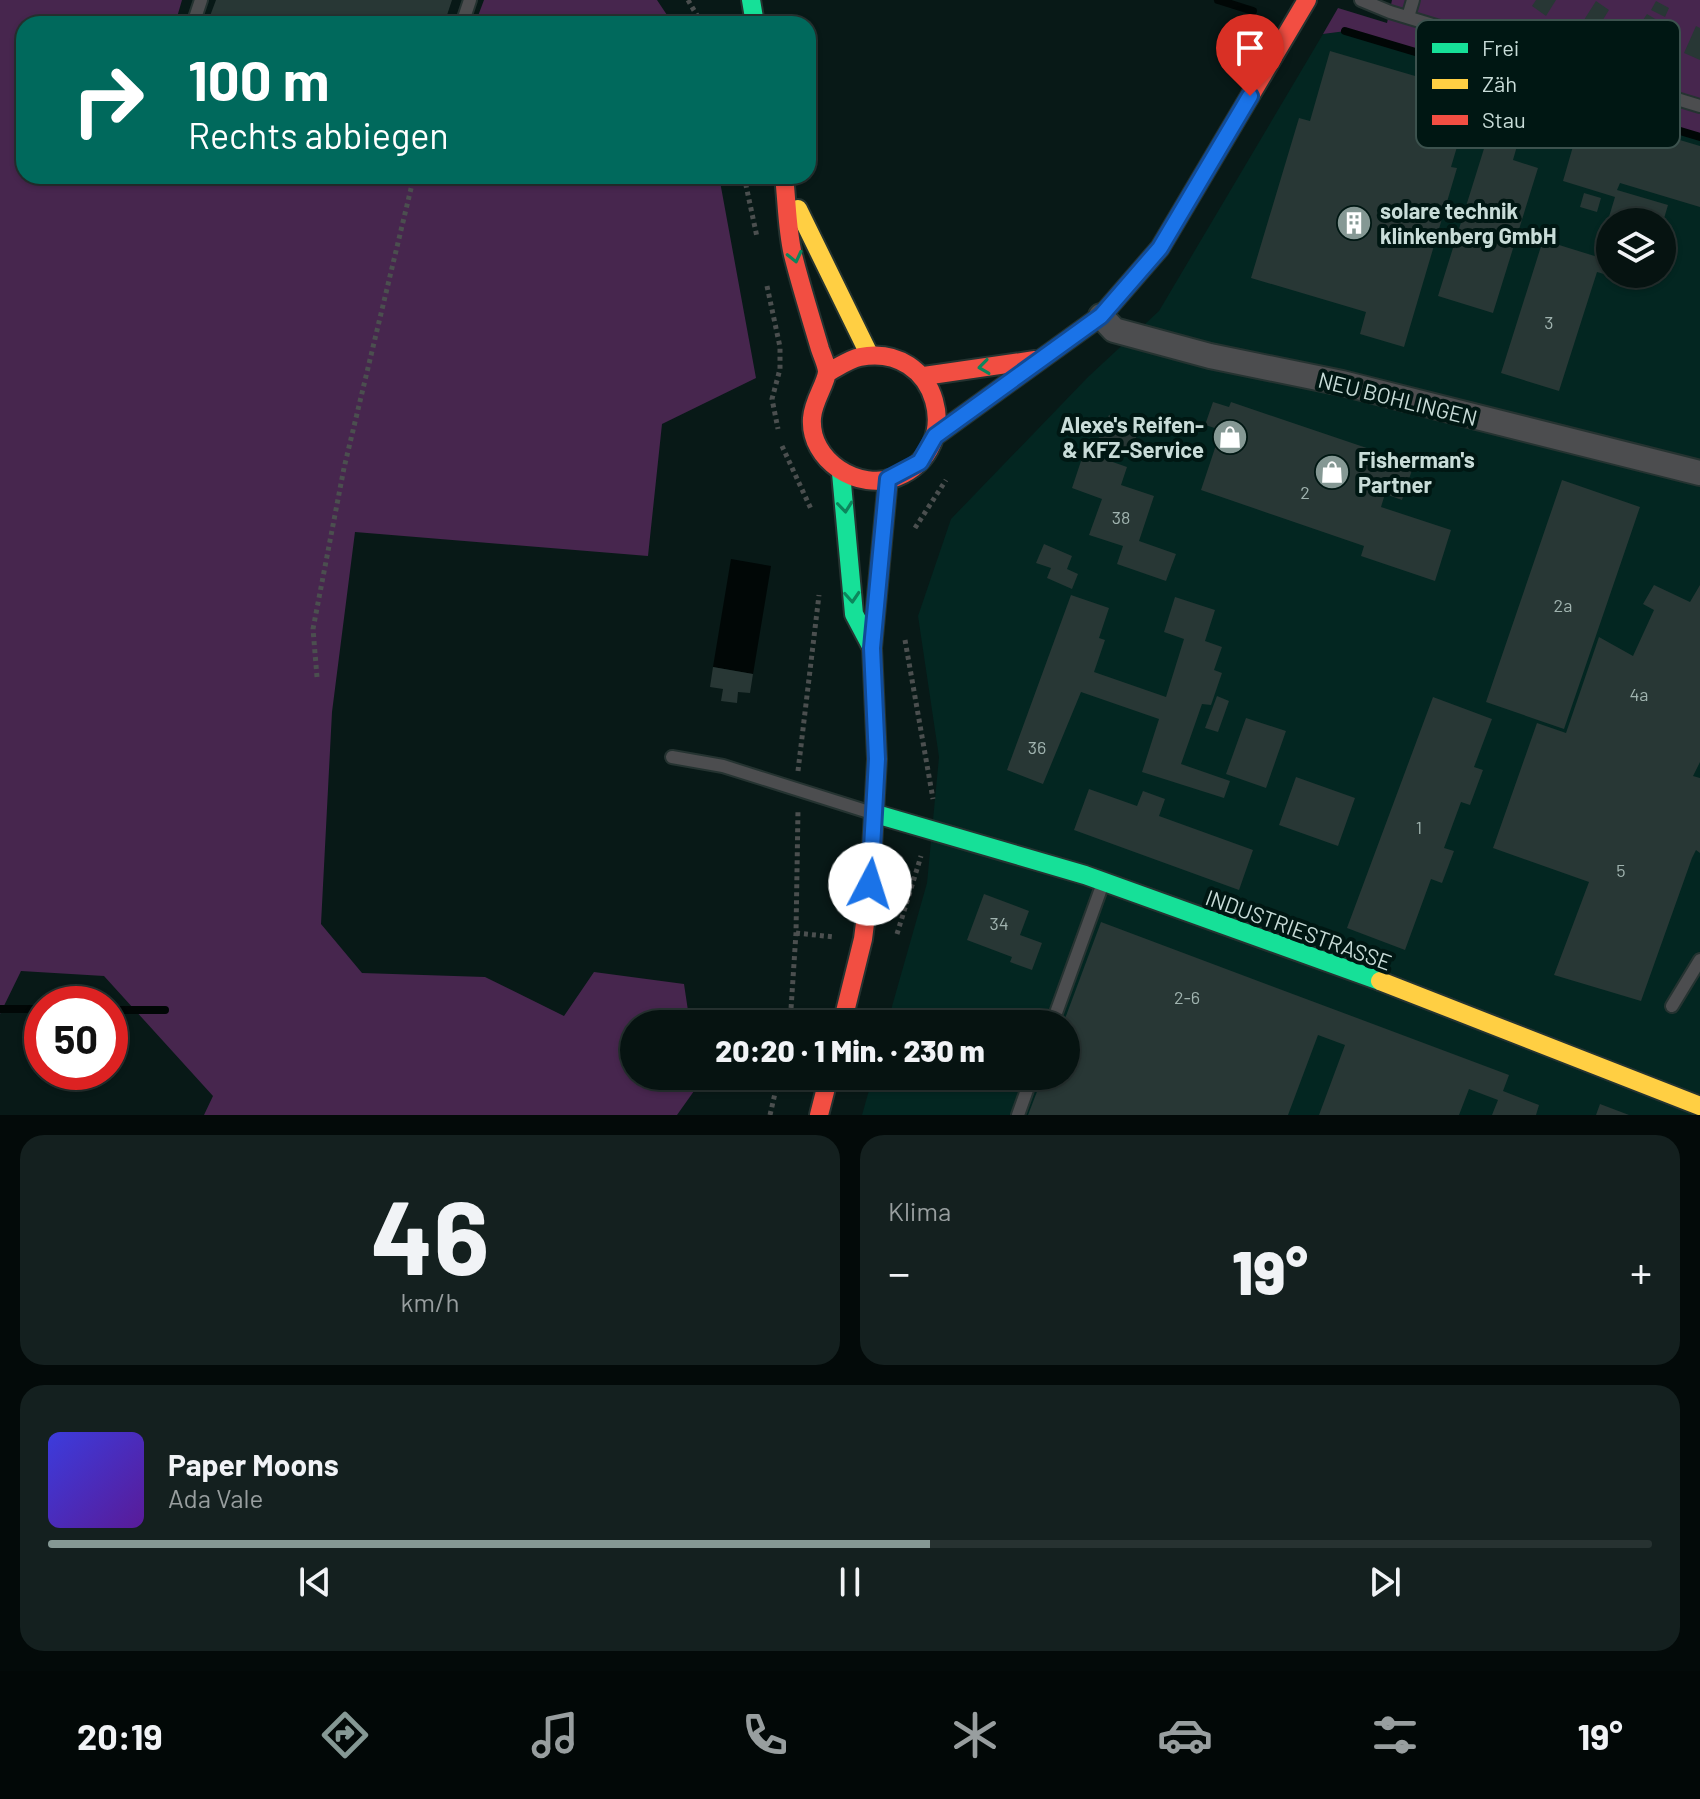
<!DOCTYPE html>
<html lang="de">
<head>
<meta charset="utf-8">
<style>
	body { margin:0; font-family:Barlow,sans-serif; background:#14201f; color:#f1f3f6; height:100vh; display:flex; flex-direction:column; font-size:30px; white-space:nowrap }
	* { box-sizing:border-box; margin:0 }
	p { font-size:26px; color:#989e9f }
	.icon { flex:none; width:44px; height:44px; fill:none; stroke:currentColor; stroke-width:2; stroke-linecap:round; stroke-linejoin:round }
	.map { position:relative; height:1115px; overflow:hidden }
	.drawer { display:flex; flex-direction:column; gap:20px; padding:20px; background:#030a09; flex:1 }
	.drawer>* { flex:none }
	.hud { position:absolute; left:16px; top:16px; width:800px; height:168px; border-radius:24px; box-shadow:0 2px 6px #0004,0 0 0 2px #273231; background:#00695c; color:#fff; overflow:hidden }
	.controls { position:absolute; left:1596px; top:208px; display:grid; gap:16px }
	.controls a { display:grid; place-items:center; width:80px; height:80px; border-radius:50%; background:#061311; box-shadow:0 2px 6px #0004,0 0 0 2px #273231; font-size:40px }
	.speed { position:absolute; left:24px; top:986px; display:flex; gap:16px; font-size:40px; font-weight:700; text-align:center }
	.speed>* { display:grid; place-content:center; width:104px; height:104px; border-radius:50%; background:#061311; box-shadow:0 2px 6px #0004,0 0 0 2px #273231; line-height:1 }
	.speed .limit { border:12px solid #d22; background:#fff; color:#111 }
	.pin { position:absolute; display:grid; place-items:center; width:68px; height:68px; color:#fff; margin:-82px -34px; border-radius:50% 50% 50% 0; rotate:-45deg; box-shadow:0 0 8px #0007 }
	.pin .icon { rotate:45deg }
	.me { position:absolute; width:88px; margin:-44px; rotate:5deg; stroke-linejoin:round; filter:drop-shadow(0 0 6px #0008) }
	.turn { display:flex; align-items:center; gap:28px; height:168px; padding:0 40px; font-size:36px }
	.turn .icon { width:104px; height:104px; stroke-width:2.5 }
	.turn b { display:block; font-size:56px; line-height:68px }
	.big { font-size:60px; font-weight:800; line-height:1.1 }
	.drawer .card { flex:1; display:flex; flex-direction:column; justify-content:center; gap:12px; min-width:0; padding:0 28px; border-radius:24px; background:#14201f }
	.drawer .dial { align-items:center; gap:0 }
	.dial b { font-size:104px; line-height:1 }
	.song { display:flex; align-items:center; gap:24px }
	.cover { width:96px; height:96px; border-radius:12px; background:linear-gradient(135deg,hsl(240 70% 55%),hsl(270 70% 35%)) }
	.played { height:8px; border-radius:4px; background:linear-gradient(90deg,#859894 55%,#273231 55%) }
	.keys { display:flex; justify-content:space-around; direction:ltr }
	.heat { display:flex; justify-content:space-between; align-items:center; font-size:44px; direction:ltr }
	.drawer .tiles { flex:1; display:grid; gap:20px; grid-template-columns:1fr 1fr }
	.card:last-child { grid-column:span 2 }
	.trip { position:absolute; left:620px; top:1010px; width:460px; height:80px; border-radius:40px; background:#061311; box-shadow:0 2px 6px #0004,0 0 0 2px #273231; font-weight:800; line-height:80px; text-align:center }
	.dock { display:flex; height:128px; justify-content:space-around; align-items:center; background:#020807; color:#989e9f }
	.dock .icon { width:56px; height:56px }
	.dock .active { color:#859894 }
	.dock b { font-size:36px; color:#f1f3f6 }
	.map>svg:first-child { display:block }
</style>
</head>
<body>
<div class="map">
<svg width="1700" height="1115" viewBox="0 0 1700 1115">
	<rect width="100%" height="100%" fill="#081917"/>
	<!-- built -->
	<path fill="#032621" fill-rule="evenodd" d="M1345 31 1700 137V1115H862L873 1076H1066V1024H887L927 883 939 757 918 616 951 519 1088 377 1159 311 1323 34ZM1610 222H1662V274H1610Z"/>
	<!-- green -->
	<path fill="#47264e" d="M0 0H182L175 24H24V176H719L756 378 662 424 648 556 355 532 332 712 321 924 362 973 485 977 564 1016 594 972 684 984 690 1024H634V1076H698L699 1084 677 1115H204L213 1096 104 976 21 971 0 1014Z
		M484 0H657L673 24H475Z
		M1392 0H1700V137L1346 31 1323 34 1338 8 1387 23Z"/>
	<!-- water -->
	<path fill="#010706" d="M731 559 771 566 753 674 713 667Z"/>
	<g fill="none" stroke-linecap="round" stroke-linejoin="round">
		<!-- stream -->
		<path stroke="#010706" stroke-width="8" d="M1218 0 1253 11
			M1345 31 1700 137
			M0 1009H42
			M110 1010H165"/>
	</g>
	<!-- building -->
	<path fill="#283735" d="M216 0H452L444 24H207Z
		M1536 0H1556L1546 16 1532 6Z
		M1596 1 1609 10 1596 31 1582 23Z
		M1656 1 1669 8 1665 17 1651 10Z
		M1647 14 1662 23 1647 44 1633 35Z
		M1696 26 1700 28V60L1684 53Z
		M1330 51 1473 93 1451 167 1457 168 1404 347 1360 334 1366 312 1251 278 1299 118 1310 121Z
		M1580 122 1633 138 1636 127 1700 146V207L1620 183 1617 190 1668 205 1663 222H1610V274H1643L1639 284 1597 272 1559 391 1501 373 1543 240 1601 258 1607 241 1602 240 1615 197 1563 181Z
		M1492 123 1521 132 1513 160 1538 168 1493 313 1438 296Z
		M1584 193 1601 198 1597 212 1580 207Z
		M1213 402 1229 407 1231 402 1414 464 1402 500 1385 494 1381 507 1451 530 1435 581 1361 556 1364 546 1201 490 1221 430 1205 425Z
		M1109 415 1140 428 1130 452 1098 439Z
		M1084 452 1127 467 1121 485 1154 496 1139 541 1176 554 1166 581 1117 564 1123 546 1089 535 1102 499 1072 488Z
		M1562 480 1640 507 1564 729 1486 702Z
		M1044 544 1072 556 1067 569 1078 574 1072 589 1047 578 1051 568 1036 563Z
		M1654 585 1690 602 1700 585V762L1693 776 1700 778V853L1696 850 1692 858 1641 1001 1554 975 1589 882 1493 848 1537 723 1566 733 1599 637 1633 656 1654 610 1643 604Z
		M1071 595 1109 608 1099 638 1105 640 1094 672 1166 697 1184 639 1164 632 1175 597 1215 610 1205 641 1222 647 1214 670 1222 673 1211 705 1202 704 1181 764 1230 781 1224 798 1142 772 1159 719 1081 692 1043 784 1007 770Z
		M713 667 753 674 750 693 738 692 737 703 721 701 723 689 710 687Z
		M1217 696 1229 701 1218 732 1205 728Z
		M1433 697 1492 719 1474 767 1483 770 1470 805 1461 802 1444 848 1454 851 1442 883 1431 879 1405 950 1347 928Z
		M1246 718 1286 731 1266 788 1226 774Z
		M1296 777 1355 798 1338 846 1279 825Z
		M1089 789 1137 806 1143 791 1165 799 1159 816 1253 850 1239 890 1074 830Z
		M984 894 1029 911 1020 935 1042 943 1032 970 1010 962 1012 957 967 940Z
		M1101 922 1509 1075 1503 1091 1539 1105 1536 1115H1492L1498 1100 1469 1089 1459 1115H1319L1345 1045 1318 1035 1288 1115H1028L1043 1076H1066V1024H1063Z
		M1600 1104 1629 1115H1596Z"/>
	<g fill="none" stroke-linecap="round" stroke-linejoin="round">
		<!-- lane casing -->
		<g stroke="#253331" stroke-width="16">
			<path id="lane" d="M1361 0 1390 12 1700 106
				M1408 17 1413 0
				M193 24 201 0
				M462 24 470 0
				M672 757 723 766 872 813
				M1672 1006 1700 960
				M1052 1024 1103 883
				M1018 1115 1032 1076"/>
		</g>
		<!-- street casing -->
		<g stroke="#253331" stroke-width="28">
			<path id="street" d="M1101 316 1114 330 1210 356 1342 383 1700 473"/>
		</g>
		<!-- fast casing -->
		<g stroke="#253331" stroke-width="22">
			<path id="fast" d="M751 0 755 24
				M841 473 854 614 872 648
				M876 814 1085 875 1380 981"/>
		</g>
		<!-- slow casing -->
		<g stroke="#253331" stroke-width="22">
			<path id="slow" d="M798 209 868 352
				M1380 981 1700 1106"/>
		</g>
		<!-- jam casing -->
		<g stroke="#253331" stroke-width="22">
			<path id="jam" d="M784 176C787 202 787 230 793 255 801 287 811 318 820 349 822 355 827 366 827 372 826 384 813 401 812 418 809 461 859 492 897 477 967 448 938 342 860 357 849 359 837 368 827 373
				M924 376 1035 360
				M935 436 1101 316 1160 248 1307 0
				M842 1024 863 939 870 884 877 759 872 648 888 479
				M819 1115 829 1076"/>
		</g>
		<!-- path -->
		<path stroke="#4b4f4f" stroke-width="5" stroke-dasharray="4 4" stroke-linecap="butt" d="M688 0 702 24
			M744 176 757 237
			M767 286 780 347V369L772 399 778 429
			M782 446 811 509
			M915 528 946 480
			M905 640 933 799
			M317 677 313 629 344 468 414 176
			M798 771 819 595
			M796 933 834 937
			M897 934 921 856
			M790 1024 796 933 798 809
			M770 1115 779 1076"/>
		<!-- lane -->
		<use href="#lane" stroke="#4c4d4f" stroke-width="12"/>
		<!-- street -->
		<use href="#street" stroke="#4c4d4f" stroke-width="24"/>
		<!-- fast -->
		<use href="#fast" stroke="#16e098" stroke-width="18"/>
		<!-- slow -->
		<use href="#slow" stroke="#ffcf43" stroke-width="18"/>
		<!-- jam -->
		<use href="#jam" stroke="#f24e42" stroke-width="18"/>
	</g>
	<!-- one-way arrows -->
	<defs><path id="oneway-chevron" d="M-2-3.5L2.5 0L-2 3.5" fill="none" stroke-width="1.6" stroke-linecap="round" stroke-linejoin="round" transform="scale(2)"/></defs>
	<g stroke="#0c865c">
		<use href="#oneway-chevron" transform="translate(795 257) rotate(77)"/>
		<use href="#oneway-chevron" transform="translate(984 367) rotate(172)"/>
		<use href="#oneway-chevron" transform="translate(845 507) rotate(84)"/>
		<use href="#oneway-chevron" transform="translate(852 597) rotate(86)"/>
	</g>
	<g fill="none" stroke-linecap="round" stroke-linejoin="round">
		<!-- route casing -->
		<g stroke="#114b97" stroke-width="20">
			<path id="route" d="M870 884 877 759 872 648 888 479 920 462 935 436 1101 316 1160 248 1250 96"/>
		</g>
		<!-- route -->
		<use href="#route" stroke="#1a73e8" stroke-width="14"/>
	</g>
	<!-- icons -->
	<defs>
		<g id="building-disc" transform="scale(1.8)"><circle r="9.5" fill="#859894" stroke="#001713"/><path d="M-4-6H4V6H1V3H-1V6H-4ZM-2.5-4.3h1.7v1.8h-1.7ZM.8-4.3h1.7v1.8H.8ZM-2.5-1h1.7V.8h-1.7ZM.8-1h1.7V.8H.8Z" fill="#fff"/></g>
		<g id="shop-disc" transform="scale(1.8)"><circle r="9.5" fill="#859894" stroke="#001713"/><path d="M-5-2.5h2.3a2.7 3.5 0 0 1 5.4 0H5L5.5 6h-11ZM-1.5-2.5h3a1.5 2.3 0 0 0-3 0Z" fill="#fff"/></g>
	</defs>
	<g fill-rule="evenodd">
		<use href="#building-disc" x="1354" y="223"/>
		<use href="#shop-disc" x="1230" y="437"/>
		<use href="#shop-disc" x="1332" y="472"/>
	</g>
	<g text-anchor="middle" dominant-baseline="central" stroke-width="8" stroke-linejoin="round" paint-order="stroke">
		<!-- number labels -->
		<g font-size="18" fill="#a0b3af">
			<text x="1549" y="322">3</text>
			<text x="1305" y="492">2</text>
			<text x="1121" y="517">38</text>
			<text x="1563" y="605">2a</text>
			<text x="1639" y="694">4a</text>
			<text x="1037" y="747">36</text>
			<text x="1419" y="827">1</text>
			<text x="1621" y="870">5</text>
			<text x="999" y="923">34</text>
			<text x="1187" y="997">2-6</text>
		</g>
		<!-- poi labels -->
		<g font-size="22" font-weight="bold" fill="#c8dcd8" stroke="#001713" text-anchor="start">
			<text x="1380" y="210">solare technik<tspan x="1380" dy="25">klinkenberg GmbH</tspan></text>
			<text x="1204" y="424" text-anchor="end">Alexe's Reifen-<tspan x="1204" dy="25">&amp; KFZ-Service</tspan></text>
			<text x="1358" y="459">Fisherman's<tspan x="1358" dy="25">Partner</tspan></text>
		</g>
		<!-- street labels -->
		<g font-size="22" fill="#c8dcd8" stroke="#001713">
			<text transform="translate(1398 398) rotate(14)">NEU BOHLINGEN</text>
			<text transform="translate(1299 929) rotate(20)">INDUSTRIESTRASSE</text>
		</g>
	</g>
	<!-- legend -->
	<rect x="1416" y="20" width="264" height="128" rx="12" fill="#001713" stroke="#3c524e" stroke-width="2"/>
	<rect x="1432" y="43" width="36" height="10" fill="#16e098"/>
	<rect x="1432" y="79" width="36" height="10" fill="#ffcf43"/>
	<rect x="1432" y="115" width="36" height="10" fill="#f24e42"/>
	<g font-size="22" fill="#c8dcd8">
		<text x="1482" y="56">Frei</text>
		<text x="1482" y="92">Zäh</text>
		<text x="1482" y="128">Stau</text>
	</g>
</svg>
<div class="controls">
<a><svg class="icon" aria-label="layers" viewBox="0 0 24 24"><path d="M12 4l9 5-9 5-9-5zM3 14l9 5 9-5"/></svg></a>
</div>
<div class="speed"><div class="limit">50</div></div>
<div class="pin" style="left:1250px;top:96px;background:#d93025"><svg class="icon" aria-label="arrive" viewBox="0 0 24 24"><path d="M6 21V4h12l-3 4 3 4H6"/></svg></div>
<svg class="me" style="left:870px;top:884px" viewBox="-20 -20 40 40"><circle r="19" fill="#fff"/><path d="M0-13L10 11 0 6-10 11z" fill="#1a73e8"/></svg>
<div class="trip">20:20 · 1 Min. · 230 m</div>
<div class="hud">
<div class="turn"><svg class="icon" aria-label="right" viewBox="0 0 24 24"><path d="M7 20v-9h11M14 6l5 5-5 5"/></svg><div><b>100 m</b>Rechts abbiegen</div></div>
</div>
</div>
<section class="drawer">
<div class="tiles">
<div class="card dial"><b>46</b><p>km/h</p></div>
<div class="card"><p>Klima</p>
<div class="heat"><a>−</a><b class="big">19°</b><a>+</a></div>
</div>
<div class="card">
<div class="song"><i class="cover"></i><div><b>Paper Moons</b><p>Ada Vale</p></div></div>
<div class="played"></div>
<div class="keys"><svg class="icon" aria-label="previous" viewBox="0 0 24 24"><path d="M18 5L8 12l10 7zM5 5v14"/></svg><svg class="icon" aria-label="pause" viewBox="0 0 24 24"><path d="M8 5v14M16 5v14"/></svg><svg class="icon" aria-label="next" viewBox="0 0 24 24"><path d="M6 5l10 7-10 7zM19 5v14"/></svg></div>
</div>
</div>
</section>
<nav class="dock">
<b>20:19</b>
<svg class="icon active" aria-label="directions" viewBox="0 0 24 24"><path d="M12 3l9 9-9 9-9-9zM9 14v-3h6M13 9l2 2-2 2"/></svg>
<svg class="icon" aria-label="music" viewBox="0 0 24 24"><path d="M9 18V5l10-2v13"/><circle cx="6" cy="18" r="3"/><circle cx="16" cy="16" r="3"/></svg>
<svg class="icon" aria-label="phone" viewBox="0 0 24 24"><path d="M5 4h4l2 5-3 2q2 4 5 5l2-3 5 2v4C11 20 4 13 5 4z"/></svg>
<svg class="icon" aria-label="climate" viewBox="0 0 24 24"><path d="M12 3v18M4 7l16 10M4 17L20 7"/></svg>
<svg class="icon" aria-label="car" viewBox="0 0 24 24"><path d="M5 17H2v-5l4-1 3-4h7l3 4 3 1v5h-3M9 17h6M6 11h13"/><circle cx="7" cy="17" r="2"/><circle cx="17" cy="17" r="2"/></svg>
<svg class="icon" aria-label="filters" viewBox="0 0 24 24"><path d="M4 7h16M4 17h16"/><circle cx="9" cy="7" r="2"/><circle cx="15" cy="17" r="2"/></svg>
<b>19°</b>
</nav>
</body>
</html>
